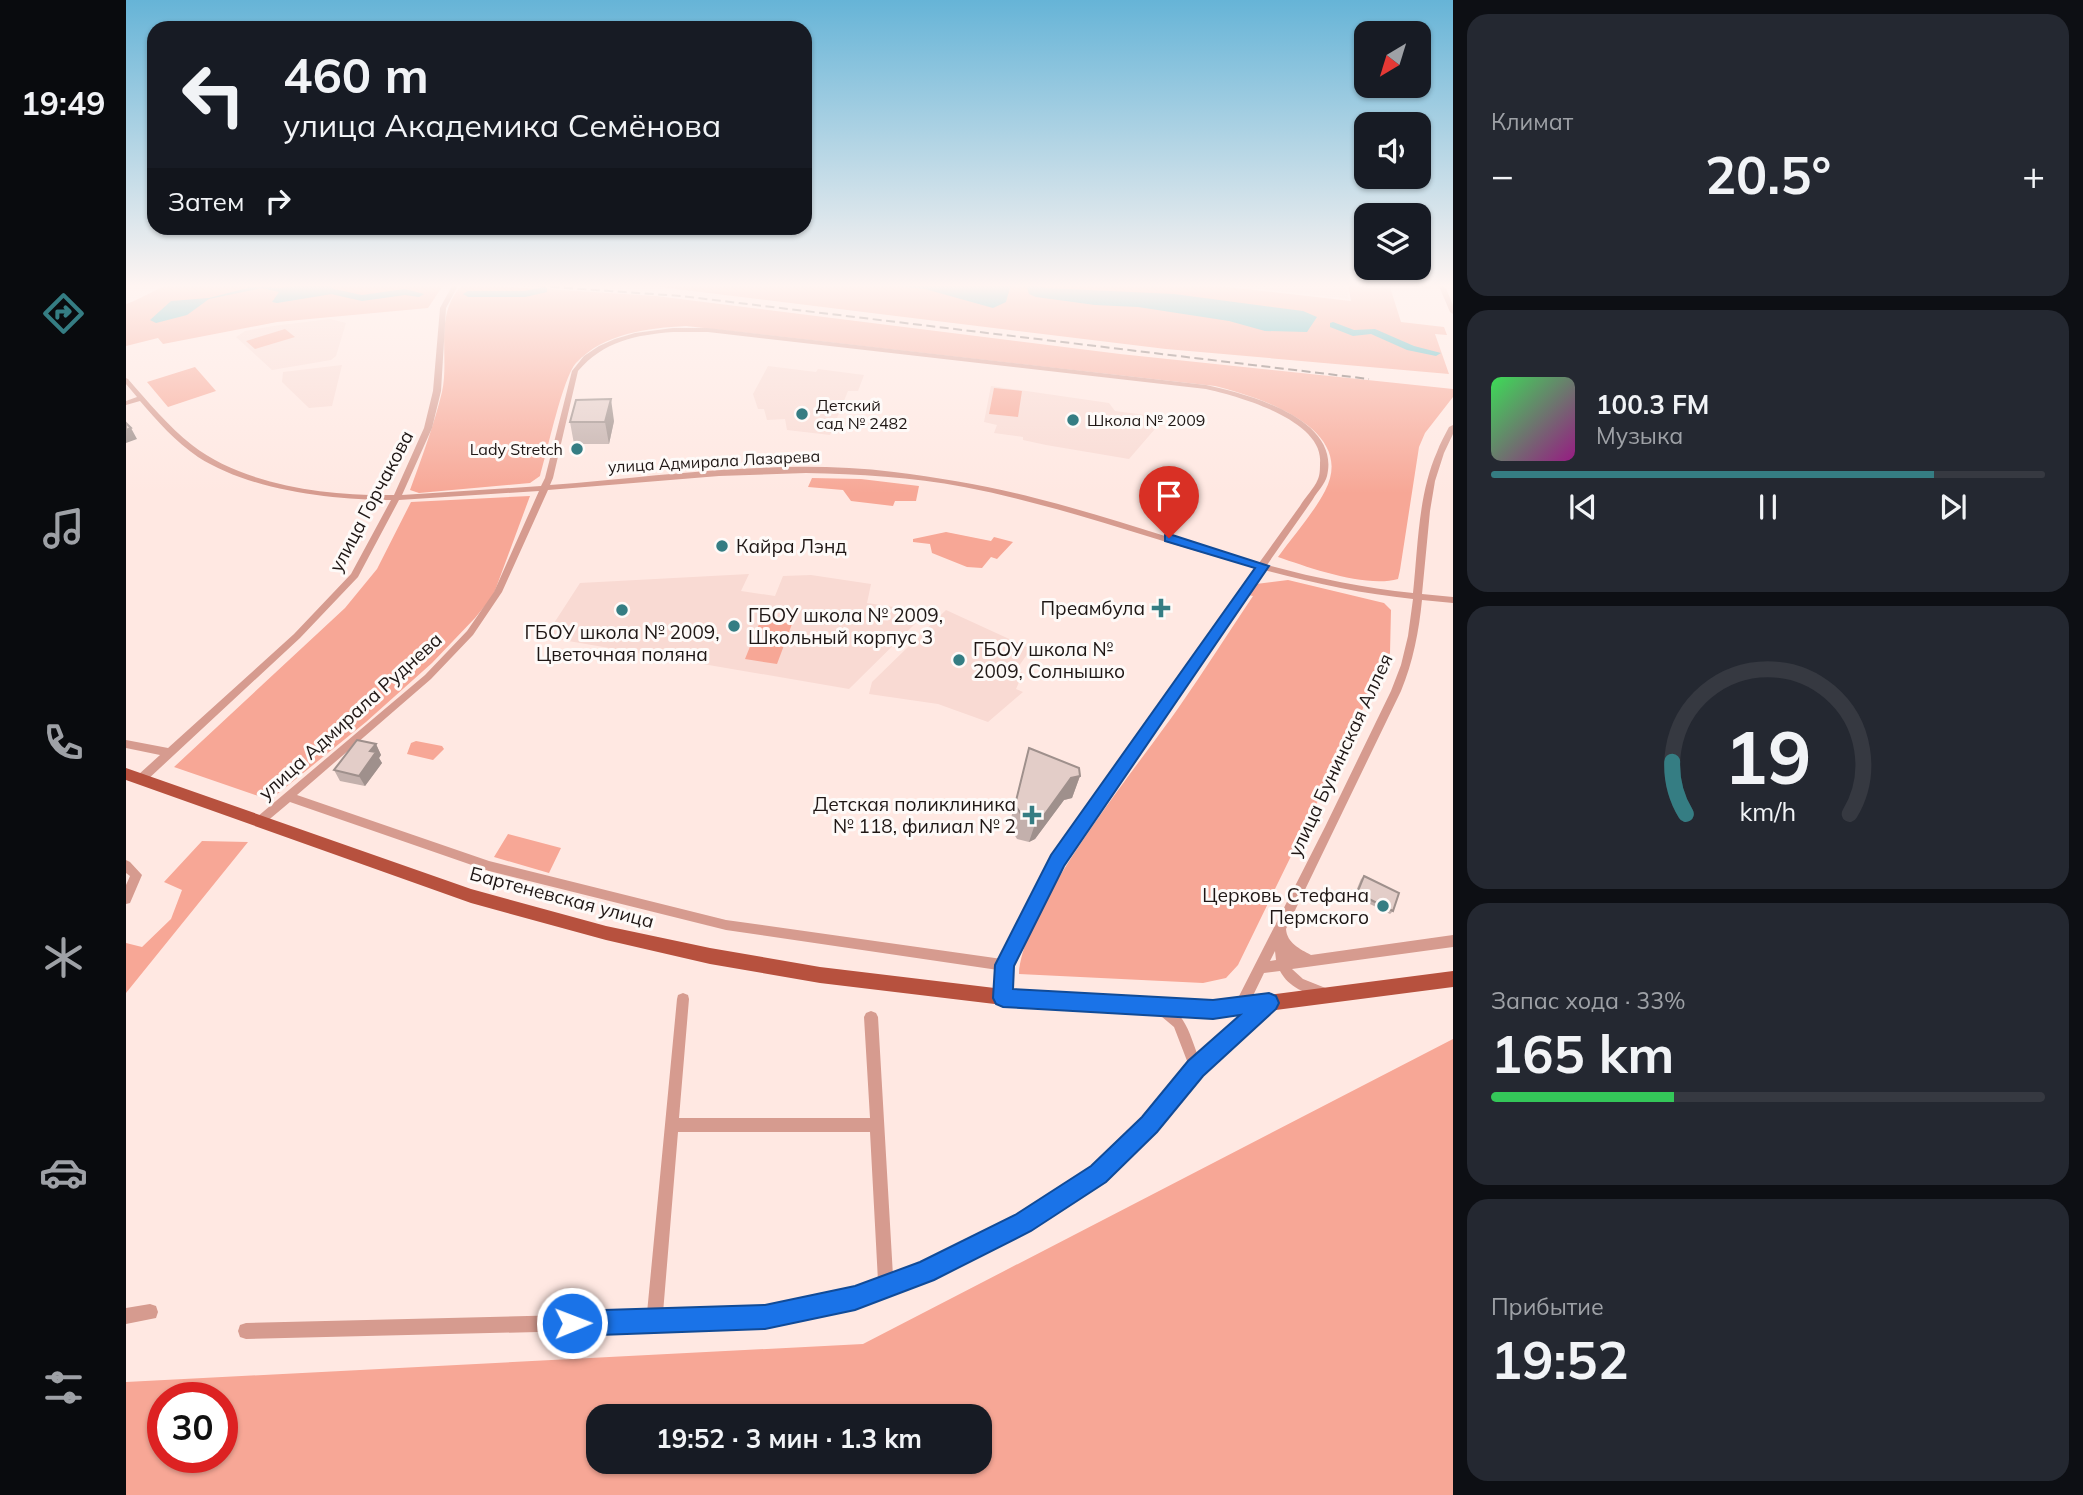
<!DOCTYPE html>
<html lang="ru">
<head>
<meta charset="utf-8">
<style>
	body { margin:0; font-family:Mulish,sans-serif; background:#242831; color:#f1f3f6; height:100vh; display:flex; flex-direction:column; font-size:26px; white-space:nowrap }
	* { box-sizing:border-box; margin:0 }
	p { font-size:23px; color:#9ea1a6 }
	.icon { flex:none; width:38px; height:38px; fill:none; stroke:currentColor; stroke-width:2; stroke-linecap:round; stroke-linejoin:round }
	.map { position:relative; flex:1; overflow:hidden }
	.panel { display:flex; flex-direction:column; gap:14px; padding:14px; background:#0d0f14; width:630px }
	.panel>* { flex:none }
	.banner { position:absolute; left:21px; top:21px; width:665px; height:214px; border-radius:21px; box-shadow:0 2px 5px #0004; background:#171b24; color:#f1f3f6; overflow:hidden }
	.needle { width:46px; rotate:218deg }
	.tools { position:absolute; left:1228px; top:21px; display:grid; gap:14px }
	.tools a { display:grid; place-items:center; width:77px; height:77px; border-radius:14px; background:#171b24; box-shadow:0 2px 5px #0004; font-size:35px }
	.speed { position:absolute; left:21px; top:1382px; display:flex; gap:14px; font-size:35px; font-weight:700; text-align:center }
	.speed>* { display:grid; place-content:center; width:91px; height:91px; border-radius:50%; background:#171b24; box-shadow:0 2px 5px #0004; line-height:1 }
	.speed .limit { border:10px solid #d22; background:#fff; color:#111 }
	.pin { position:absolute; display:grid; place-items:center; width:60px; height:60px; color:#fff; margin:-72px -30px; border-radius:50% 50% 50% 0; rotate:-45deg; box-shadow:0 0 7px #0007 }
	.pin .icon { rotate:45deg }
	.me { position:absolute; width:77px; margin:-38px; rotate:89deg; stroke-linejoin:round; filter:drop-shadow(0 0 5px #0008) }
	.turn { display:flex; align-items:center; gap:24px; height:147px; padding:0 21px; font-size:32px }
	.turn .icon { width:91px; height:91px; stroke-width:2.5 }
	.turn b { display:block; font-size:49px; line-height:60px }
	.then { display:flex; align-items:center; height:66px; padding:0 21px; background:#0003; gap:14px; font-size:26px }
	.big { font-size:52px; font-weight:700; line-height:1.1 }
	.panel .tile { flex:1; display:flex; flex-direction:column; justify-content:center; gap:10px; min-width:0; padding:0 24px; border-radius:21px; background:#242831 }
	.panel .dial { align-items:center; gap:0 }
	.dial svg { height:182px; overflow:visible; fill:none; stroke:#363941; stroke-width:7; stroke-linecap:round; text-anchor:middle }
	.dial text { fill:#f1f3f6; stroke:none }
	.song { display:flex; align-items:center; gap:21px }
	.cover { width:84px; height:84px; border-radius:10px; background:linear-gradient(135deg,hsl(130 70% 55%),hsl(310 70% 35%)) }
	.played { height:7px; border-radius:4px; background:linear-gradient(90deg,#357d83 80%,#363941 80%) }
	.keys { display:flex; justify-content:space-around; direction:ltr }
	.heat { display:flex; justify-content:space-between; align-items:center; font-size:38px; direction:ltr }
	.charge { height:10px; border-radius:5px; background:linear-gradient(90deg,#34c759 33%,#363941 0) }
	.trip { position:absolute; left:460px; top:1404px; width:406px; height:70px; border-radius:21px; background:#171b24; box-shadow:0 2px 5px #0004; font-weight:700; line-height:70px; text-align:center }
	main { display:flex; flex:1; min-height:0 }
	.tabs { display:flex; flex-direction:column; width:126px; justify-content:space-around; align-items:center; background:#090b0e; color:#9ea1a6 }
	.tabs .icon { width:49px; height:49px }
	.tabs .active { color:#357d83 }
	.tabs b { font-size:32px; color:#f1f3f6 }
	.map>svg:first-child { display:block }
</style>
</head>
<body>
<main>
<nav class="tabs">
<b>19:49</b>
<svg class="icon active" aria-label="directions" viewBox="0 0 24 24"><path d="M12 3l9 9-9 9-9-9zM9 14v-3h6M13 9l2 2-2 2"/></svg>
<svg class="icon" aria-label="music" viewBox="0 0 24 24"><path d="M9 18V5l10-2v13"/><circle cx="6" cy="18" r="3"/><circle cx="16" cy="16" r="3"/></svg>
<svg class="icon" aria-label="phone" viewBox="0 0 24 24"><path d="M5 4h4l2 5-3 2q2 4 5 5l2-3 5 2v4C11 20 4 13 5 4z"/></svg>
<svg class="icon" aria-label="climate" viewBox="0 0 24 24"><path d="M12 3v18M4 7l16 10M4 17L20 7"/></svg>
<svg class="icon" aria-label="car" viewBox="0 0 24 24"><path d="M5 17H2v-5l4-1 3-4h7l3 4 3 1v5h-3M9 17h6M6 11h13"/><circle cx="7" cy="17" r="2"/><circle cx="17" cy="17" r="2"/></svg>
<svg class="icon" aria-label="filters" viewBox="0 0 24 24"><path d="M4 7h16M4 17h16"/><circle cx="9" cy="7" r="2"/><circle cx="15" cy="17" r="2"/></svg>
</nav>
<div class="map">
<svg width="1327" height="1495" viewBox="0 0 1327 1495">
	<rect width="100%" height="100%" fill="#ffe8e2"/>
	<!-- built -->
	<path fill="#f9dad3" d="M1105 284H1218L1223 299 1105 286Z
		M204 319 220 323 210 356 205 360 146 370 110 337 119 331 147 326Z
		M216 365 206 406 183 408 156 382 157 372Z
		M642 366 690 372 692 369 738 375 732 391H722L704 435 661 430 659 419 641 420 638 409H632L627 394Z
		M865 386 983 403 989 411 1035 417V422L1003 459 920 445 897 440V437L868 433 871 425 858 422Z
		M623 574 615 591 649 596 657 576 685 575 745 584 741 603 801 612 723 689 419 637 454 583Z
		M820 610 905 649 890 670 897 673 890 689 897 692 862 722 812 704 743 694 746 682Z"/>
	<!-- green -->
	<path fill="#f7a796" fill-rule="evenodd" d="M43 284H318L302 308 151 322 37 344 32 338 0 346V304C17 298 28 290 43 284Z
		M337 284 530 296 994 354 1327 389V397L1299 433 1293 447 1274 570 1272 579C1240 588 1184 568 1152 557 1167 536 1187 514 1199 491 1232 428 1133 397 1089 386L560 326C522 328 478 333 450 363 437 377 421 453 414 476L404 483 293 493 284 490C296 457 308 425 316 392 324 356 307 314 337 284Z
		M509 284H1077L1225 301 1222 284H1304L1305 289 1277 285 1264 287 1275 322 1318 327 1321 335 1309 334 1323 374 1040 349Z
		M159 329 169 337 129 349 120 341Z
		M69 367 90 391 42 407 21 382Z
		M868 388 896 391 892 417 863 414Z
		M686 478 735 479 793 486 790 501H769L767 506 725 501 717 490 682 487Z
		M404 496 367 596 349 618 306 663 240 722 144 800 48 767 219 608 251 569 285 502Z
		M820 532 865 541 868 537 887 542 871 559 865 557 856 568 841 567 806 553 804 544 787 542V539Z
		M1162 580 1258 603 1265 610 1264 653 1112 965 1100 978 1077 983 893 974C896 907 1012 766 1053 707 1078 671 1102 633 1127 596L1122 595 1130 584Z
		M635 619 666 624 651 664 619 659Z
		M290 741 316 746 318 749 307 760 281 754 285 743Z
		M382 834 435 848 423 873 368 857Z
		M76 841 122 842 0 993V943L16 947 45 919 56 890 38 882Z
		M1327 1039V1495H0V1382L737 1344ZM37 1398H96V1458H37ZM472 1416H854V1461H472Z"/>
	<!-- water -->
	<path fill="#43b5be" d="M181 284H202L212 293 151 303 146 302 153 292 136 288 83 299 61 315 30 323 24 320 45 301 83 298 125 287 155 288Z
		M754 284H885L880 302 867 308 799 289Z
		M904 284 919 288 1048 294 1177 311 1191 317 1181 332 1139 331 1103 321 1012 307 969 305 910 297 903 294 901 287Z"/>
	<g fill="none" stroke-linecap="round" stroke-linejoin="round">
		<!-- river -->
		<path fill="#43b5be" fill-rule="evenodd" d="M198 287 236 295 279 289 298 294 293 297 279 295 236 301 187 290Z
			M418 287 421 288V292L399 297H342L337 294 342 291H399Z
			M1207 322 1228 330 1249 329 1288 346 1315 353 1310 356 1281 350 1245 334 1227 336 1204 327V323Z"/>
		<!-- minor -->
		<path fill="#d69b8f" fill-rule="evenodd" d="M327 284H333L320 308 315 391 306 428 276 495 415 486 419 478 446 371 458 356 473 346 489 339 509 333 547 328H582L1080 385C1121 394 1215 418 1201 476 1199 484 1191 492 1187 499 1172 521 1156 543 1141 565 1189 578 1238 588 1287 593 1292 547 1292 495 1311 452 1314 443 1319 435 1323 427L1327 425V434L1318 453 1309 481 1304 511 1296 594 1327 597V603L1296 600C1293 631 1287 662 1275 691L1160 929C1161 943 1174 949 1185 955L1327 935V947L1166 969 1177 979 1202 989 1203 993 1202 997 1197 999C1180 993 1163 988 1154 971L1138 973 1120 1010 1115 1012 1110 1010 1108 1006 1110 1002 1199 827 1265 691 1275 665 1282 636 1287 599C1236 594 1187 583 1138 570L936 864 885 965 883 997 882 1001 877 1003 872 1001 871 997 872 970 600 930 363 871 164 802 139 823 135 825 131 823 129 820 131 817 299 675 341 631 368 592 413 491 273 500 232 577 174 638 20 781H12L11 778 12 775 34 755 0 748V740L42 748 168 634 225 574 265 500C205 500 123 490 72 457 50 442 31 421 14 401L0 405V401L11 397 0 384V378L2 379C22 402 42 426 66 445 119 486 202 496 268 495L298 428 307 391 314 308ZM547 332H582L1080 389C1112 396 1198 420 1194 463 1194 468 1194 475 1192 479 1188 489 1179 497 1174 506 1160 525 1147 544 1133 563 1058 544 985 517 909 498 863 486 816 478 768 472 655 458 536 476 424 485L427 478 452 371C478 341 509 335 547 332ZM680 473C733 474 786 477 838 487 938 506 1032 542 1130 568L928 858 876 959 600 920 363 861 171 795 305 679 347 635 376 592 422 490 593 476ZM1149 951 1150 960 1144 961Z
			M1312 284H1318L1327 305V314L1324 312Z
			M0 860 4 862 16 875 4 903 0 904V885L4 876 0 873Z
			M557 993 562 995 563 999 553 1118H744L738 1017 740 1013 745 1011 750 1013 752 1017 767 1276C842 1246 921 1212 980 1157 1011 1130 1035 1096 1063 1066L1048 1027 1029 1011 1027 1007 1029 1003 1034 1001C1059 1012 1063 1032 1072 1056L1136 1000 1141 998 1146 1000 1147 1004 1146 1008 1082 1065 1004 1155 964 1190 935 1209 890 1235 760 1296 757 1295C711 1311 665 1321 616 1327L120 1339 114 1337 112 1331 114 1325 120 1323 521 1313 551 999 552 995ZM552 1132H744L752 1281C709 1296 664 1307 619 1311 592 1313 564 1312 537 1313Z
			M24 1304 30 1306 32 1312 30 1318 0 1324V1308Z"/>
		<!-- major -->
		<path fill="#b7513e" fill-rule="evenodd" d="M0 768 345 889 480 926 584 948 694 967 877 989 1087 1002 1327 971V987L1087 1018 877 1005 694 983 584 964 480 940 345 903 0 780Z"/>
		<!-- rail -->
		<path stroke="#736662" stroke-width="2" stroke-dasharray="9 4.5" stroke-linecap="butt" d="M384 284 555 296 1243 379"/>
	</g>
	<!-- wall -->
	<path fill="#c3b0ac" d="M488 421 483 444H448L444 422Z
		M250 744 255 755 253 758 256 763 239 786 214 781 208 770Z
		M903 748 954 776 946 798 938 800 909 839 903 842 891 839 883 826Z
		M1238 876 1267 911 1264 914 1228 896 1235 879Z"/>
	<!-- shaded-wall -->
	<path fill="#9f908c" d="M485 399 488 421 483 444 479 422Z
		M5 428 11 439 0 443V430Z
		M250 744 255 755 253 758 256 763 239 786 233 776 244 751Z
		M954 776 946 798 938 800 909 839 903 842 910 821 945 778Z"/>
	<!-- building -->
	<path fill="#e3cdc8" stroke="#9f908c" stroke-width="2" d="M485 399 479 422H444L450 400Z
		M0 423 5 428 0 430Z
		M231 740 250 744 244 751 250 752 233 776 208 770Z
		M903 748 953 768 954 776 945 778 916 818 910 821 898 818 889 805Z
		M1238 876 1273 893 1267 911 1231 893Z"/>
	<!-- sky -->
	<linearGradient id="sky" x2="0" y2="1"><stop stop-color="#66b4d7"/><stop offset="0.58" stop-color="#fff5f2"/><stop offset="1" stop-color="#fff5f2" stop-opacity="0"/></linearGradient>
	<rect width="1327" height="493" fill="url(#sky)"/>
	<!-- route -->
	<path fill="#1a73e8" stroke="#114b97" stroke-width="2" d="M1043 534 1143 566 938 866 888 966 887 989 1087 1000 1143 993 1150 996 1153 1003 1150 1009 1077 1076 1031 1132 980 1182 905 1231 808 1280 729 1310 639 1329 446 1336 438 1332 434 1323 438 1315 446 1311 639 1305 729 1286 794 1262 889 1215 965 1166 1016 1117 1062 1061 1114 1015 1087 1019 877 1007 870 1004 867 998 869 965 925 855 1129 568 1039 541V535Z"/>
	<!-- markers -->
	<g fill="#357d83" stroke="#fefaf8" stroke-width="2.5">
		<circle cx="676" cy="414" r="7"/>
		<circle cx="947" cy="420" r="7"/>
		<circle cx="451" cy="449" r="7"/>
		<circle cx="596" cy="546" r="7"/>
		<path d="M1031.5 597.5h7v7h7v7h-7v7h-7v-7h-7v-7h7z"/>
		<circle cx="496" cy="610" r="7"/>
		<circle cx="608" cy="626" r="7"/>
		<circle cx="833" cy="660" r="7"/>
		<path d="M902.5 804.5h7v7h7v7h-7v7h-7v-7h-7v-7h7z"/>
		<circle cx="1257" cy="906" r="7"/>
	</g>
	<g text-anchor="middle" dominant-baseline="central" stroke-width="6" stroke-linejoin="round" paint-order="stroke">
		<!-- far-poi labels -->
		<g font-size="16" fill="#1f1715" stroke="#fefaf8" text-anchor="start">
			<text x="690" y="405">Детский<tspan x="690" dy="18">сад № 2482</tspan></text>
			<text x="961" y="420">Школа № 2009</text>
			<text x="437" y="449" text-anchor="end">Lady Stretch</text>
		</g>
		<!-- far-street labels -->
		<g font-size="16" fill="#1f1715" stroke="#fefaf8">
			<text transform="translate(588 461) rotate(-3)">улица Адмирала Лазарева</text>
		</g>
		<!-- street labels -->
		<g font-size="19" fill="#1f1715" stroke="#fefaf8">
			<text transform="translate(245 501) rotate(-62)">улица Горчакова</text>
			<text transform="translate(224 716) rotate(-42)">улица Адмирала Руднева</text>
			<text transform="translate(1214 755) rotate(-65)">улица Бунинская Аллея</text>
			<text transform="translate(436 897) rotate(15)">Бартеневская улица</text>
		</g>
		<!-- poi labels -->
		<g font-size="19" fill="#1f1715" stroke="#fefaf8" text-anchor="start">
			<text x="610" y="546">Кайра Лэнд</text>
			<text x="1019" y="608" text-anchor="end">Преамбула</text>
			<text x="622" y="615">ГБОУ школа № 2009,<tspan x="622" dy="22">Школьный корпус 3</tspan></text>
			<text x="496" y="632" text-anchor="middle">ГБОУ школа № 2009,<tspan x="496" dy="22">Цветочная поляна</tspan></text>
			<text x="847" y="649">ГБОУ школа №<tspan x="847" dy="22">2009, Солнышко</tspan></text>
			<text x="890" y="804" text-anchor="end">Детская поликлиника<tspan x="890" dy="22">№ 118, филиал № 2</tspan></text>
			<text x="1243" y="895" text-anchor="end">Церковь Стефана<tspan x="1243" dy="22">Пермского</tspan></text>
		</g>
	</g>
</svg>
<div class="tools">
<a><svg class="needle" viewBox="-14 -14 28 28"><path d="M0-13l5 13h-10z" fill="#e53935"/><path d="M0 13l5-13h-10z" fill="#9ea1a6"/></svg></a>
<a><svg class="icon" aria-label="sound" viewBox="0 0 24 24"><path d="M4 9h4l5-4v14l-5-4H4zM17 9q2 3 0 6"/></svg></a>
<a><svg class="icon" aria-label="layers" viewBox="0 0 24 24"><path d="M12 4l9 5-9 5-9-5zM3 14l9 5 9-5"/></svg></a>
</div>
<div class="speed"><div class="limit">30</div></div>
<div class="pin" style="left:1043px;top:538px;background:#d93025"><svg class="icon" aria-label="arrive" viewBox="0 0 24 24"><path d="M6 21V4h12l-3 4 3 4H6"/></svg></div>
<svg class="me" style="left:446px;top:1323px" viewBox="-20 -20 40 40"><circle r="17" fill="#1a73e8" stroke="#fff" stroke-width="3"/><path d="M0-11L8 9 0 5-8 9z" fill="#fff"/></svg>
<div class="trip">19:52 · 3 мин · 1.3 km</div>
<div class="banner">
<div class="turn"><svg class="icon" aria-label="left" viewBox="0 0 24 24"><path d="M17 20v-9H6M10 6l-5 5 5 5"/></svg><div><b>460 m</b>улица Академика Семёнова</div></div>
<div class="then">Затем<svg class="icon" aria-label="right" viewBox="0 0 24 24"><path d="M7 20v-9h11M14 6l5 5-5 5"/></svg></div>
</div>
</div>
<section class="panel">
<div class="tile"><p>Климат</p>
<div class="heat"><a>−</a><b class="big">20.5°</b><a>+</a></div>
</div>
<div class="tile">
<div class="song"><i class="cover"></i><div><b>100.3 FM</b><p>Музыка</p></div></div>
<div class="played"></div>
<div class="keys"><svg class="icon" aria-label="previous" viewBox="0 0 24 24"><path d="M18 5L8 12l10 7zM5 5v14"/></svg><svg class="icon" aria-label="pause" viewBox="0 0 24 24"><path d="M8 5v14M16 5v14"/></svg><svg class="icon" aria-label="next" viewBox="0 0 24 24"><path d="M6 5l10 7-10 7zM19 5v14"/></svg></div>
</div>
<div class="tile dial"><svg viewBox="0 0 100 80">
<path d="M14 69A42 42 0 1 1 86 69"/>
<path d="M14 69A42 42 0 0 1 8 46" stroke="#357d83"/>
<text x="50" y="56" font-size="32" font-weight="700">19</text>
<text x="50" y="72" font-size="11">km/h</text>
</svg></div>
<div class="tile"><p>Запас хода · 33%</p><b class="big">165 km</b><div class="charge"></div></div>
<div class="tile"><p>Прибытие</p><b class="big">19:52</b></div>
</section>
</main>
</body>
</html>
